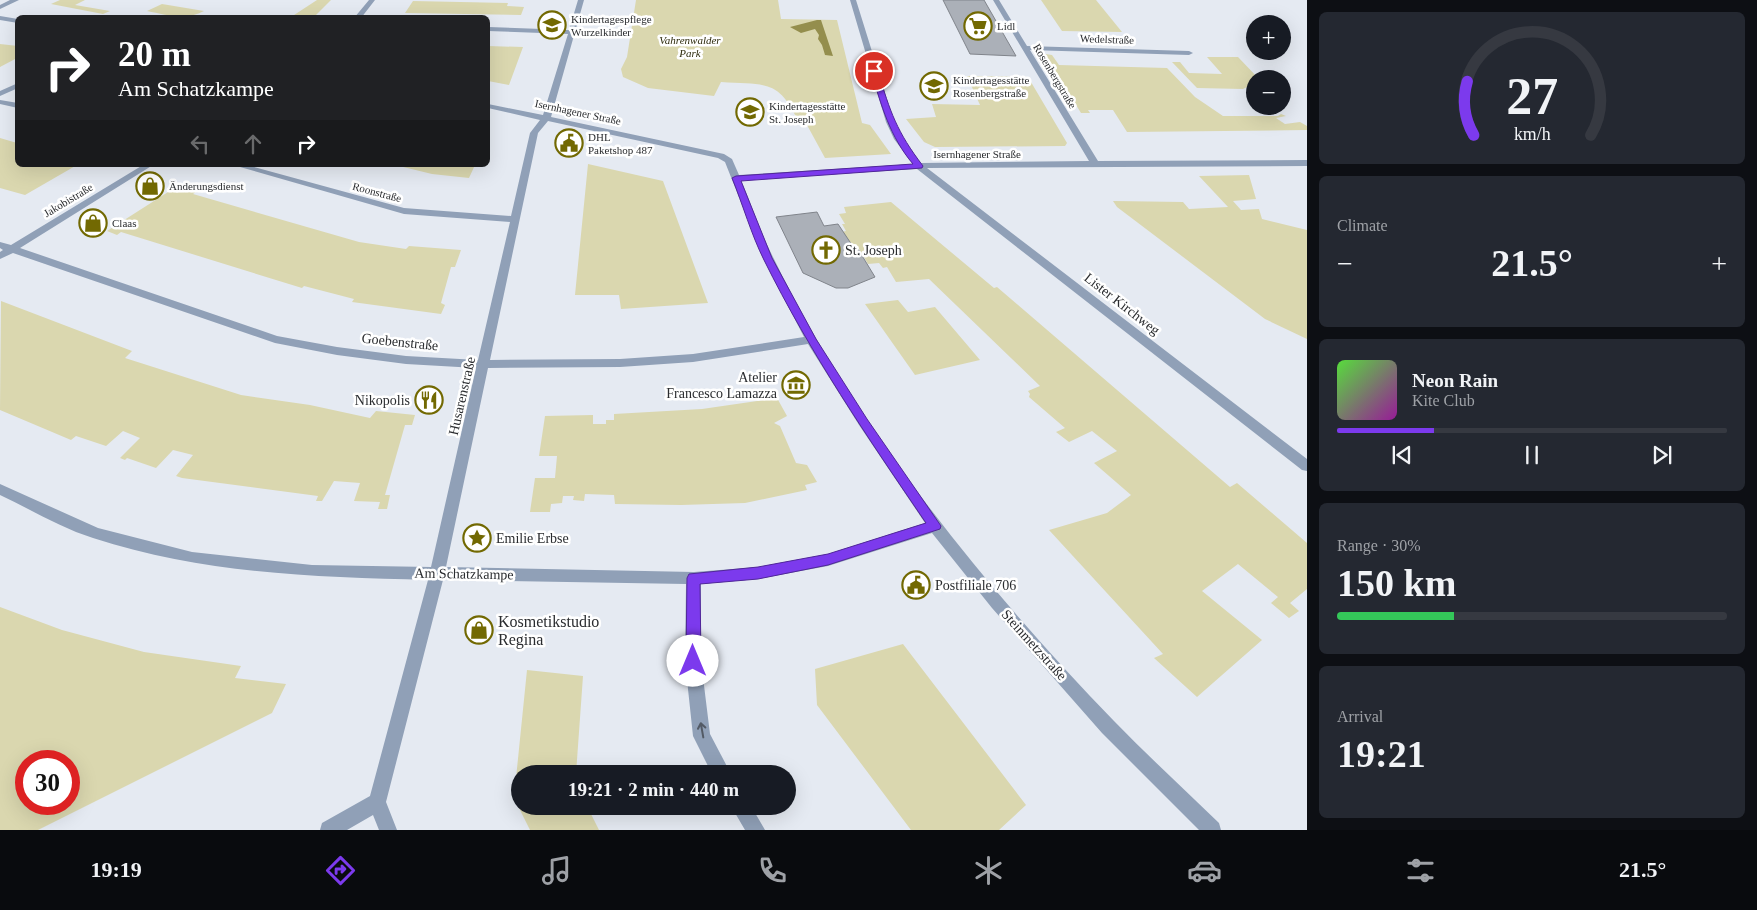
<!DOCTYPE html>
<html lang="en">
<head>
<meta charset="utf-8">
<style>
	body { margin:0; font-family:Georgia,serif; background:#242831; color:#f1f3f6; height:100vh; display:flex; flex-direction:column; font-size:19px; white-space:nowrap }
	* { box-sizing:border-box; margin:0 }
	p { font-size:16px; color:#9ea1a6 }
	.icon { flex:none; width:28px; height:28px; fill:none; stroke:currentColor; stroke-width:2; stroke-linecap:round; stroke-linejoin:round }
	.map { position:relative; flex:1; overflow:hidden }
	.drawer { display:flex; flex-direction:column; gap:12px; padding:12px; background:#0d0f14; width:450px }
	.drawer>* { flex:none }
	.guide { position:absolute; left:15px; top:15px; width:475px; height:152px; border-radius:8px; box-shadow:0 5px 20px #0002; background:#202124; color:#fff; overflow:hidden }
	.controls { position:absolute; left:1246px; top:15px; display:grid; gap:10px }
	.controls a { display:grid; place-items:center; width:45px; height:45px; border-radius:50%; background:#171b24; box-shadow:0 5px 20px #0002; font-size:25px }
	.speed { position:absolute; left:15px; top:750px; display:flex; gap:10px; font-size:25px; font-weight:700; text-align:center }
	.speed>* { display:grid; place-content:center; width:65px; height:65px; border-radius:50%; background:#171b24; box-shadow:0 5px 20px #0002; line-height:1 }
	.speed .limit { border:8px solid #d22; background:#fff; color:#111 }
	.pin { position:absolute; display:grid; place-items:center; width:42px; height:42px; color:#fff; margin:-21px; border:2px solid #fff; border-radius:50%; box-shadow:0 1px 5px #0007 }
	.me { position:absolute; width:55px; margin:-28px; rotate:0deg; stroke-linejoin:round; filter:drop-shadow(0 0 4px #0008) }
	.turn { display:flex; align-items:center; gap:18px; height:105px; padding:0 20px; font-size:22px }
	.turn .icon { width:65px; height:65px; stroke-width:2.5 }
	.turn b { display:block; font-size:35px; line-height:42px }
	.lanes { display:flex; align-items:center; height:48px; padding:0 20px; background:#0003; justify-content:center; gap:25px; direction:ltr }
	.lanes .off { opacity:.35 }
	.big { font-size:38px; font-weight:800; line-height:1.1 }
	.drawer .widget { flex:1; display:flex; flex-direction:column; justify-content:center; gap:8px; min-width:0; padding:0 18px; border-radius:8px; background:#242831 }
	.drawer .dial { align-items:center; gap:0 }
	.dial svg { height:130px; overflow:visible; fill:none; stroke:#363941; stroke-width:7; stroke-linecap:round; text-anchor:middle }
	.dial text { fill:#f1f3f6; stroke:none }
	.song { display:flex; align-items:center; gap:15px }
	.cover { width:60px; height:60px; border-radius:8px; background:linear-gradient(135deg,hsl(110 70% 55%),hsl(300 70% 35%)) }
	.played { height:5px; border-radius:2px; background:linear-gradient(90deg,#7c3aed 25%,#363941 25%) }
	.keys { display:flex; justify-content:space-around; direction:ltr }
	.heat { display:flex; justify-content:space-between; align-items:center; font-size:28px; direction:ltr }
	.charge { height:8px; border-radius:4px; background:linear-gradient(90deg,#34c759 30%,#363941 0) }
	.trip { position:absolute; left:511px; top:765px; width:285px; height:50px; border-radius:25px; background:#171b24; box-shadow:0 5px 20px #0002; font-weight:800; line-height:50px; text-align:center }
	.tabs { display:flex; height:80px; justify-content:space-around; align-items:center; background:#090b0e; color:#9ea1a6 }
	.tabs .icon { width:35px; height:35px }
	.tabs .current { color:#7c3aed }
	.tabs b { font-size:22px; color:#f1f3f6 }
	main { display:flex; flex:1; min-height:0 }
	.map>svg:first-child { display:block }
</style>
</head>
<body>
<main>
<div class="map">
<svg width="1307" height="830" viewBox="0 0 1307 830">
	<rect width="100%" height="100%" fill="#e5eaf2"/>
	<!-- green -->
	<path fill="#dad7af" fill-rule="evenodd" d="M60 0H85L75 5 110 11 103 14 51 4Z
		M317 0H331L314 17H291Z
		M636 0H778L781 19 837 20 862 123 870 125 891 154 825 158 807 125H800C779 79 768 85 721 82L714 96 648 88 623 77 621 69 627 57Z
		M1041 0H1096L1122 32 1062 31Z
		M413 1 508 3 507 6 524 7 521 15 405 13Z
		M162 4 204 11C186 21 167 15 147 11Z
		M0 44 18 46 17 58 0 67Z
		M488 46 523 47 509 85 488 81Z
		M1045 54 1052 55 1059 65 1167 68 1195 97 1223 116H1278L1281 114 1286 116 1276 118 1285 124 1300 122 1307 126V130L1127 132 1113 110H1088L1090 113H1081Z
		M1207 57H1238L1259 79H1255V83L1243 89 1197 88 1172 62H1180L1189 73 1222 74Z
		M967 76 1028 77 1067 143 1065 146 935 147 924 142 906 119 936 117 932 104 980 105Z
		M0 138 17 143 18 165H77L25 195 0 188Z
		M588 164 663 181 708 303 621 309 619 295H575Z
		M395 165H475L469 178 432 174Z
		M1249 175 1256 199 1233 201 1241 210 1259 209 1262 219 1307 230V339L1265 319 1117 207 1113 201 1183 202 1189 209 1228 207 1199 176Z
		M179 185 197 191 193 194 359 242 406 249 409 246 461 250 455 267H451L441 303 445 305 441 314 352 302 354 299 304 286 302 288 121 232 117 235 107 231Z
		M891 202 994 288 997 287 1230 487 1237 483 1307 543V589L1290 603 1299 611 1289 618 1271 603 1278 597 1238 564 1202 591 1262 640 1197 697 1154 658 1163 654 1049 530 1107 513 1131 495 1094 463 1117 451 1092 431 1069 442 1056 432 1065 428 1029 397 1030 394 1028 391 1040 386 929 279 896 282 887 267 883 268 879 263 868 264 859 249 852 247 842 232 846 231 842 224H845L839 214 846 213 844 207Z
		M898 300 908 312 935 307 980 360 915 375 865 304Z
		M1 301 132 351 125 358 241 395 310 405 370 418 376 411 415 415 412 425H405L385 495H390L387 509H378L380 502 354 501 360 483 334 481 322 501H316L318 496 182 478 176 476 193 455 173 450 156 468 127 458 125 460 120 458 140 438 123 431 106 446 76 436 71 440 0 410Z
		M777 398 787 416 774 423 780 426 796 463 807 465 817 482 805 485 807 490 745 503 681 505 615 504 614 495 585 494 584 501 573 500 574 496H563L562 503 551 504 550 512H530L535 478H555L557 456H539L545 416 593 415V424H606V420H614V414L702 409Z
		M0 607 62 630 144 652 241 666 235 678 286 684 272 713 38 830H0ZM26 761H69V804H26Z
		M903 644 1026 805 999 830H911L817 705 815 669Z
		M527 670 583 676 576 774H520V806H587L599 830H530L514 798Z"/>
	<!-- water -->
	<path fill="#948e4d" d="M817 20H821L833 56 825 55 822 45 818 39 819 35 815 29 801 33 790 27Z"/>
	<!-- building -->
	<path fill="#abb0b8" stroke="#80848b" d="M943 0H984L1016 56 970 54Z
		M817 212 824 226 838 224 854 248 858 249 875 277 848 288H836L803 273 776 217Z"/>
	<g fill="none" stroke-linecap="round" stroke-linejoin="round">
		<!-- minor -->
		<path fill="#90a0b7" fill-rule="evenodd" d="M10 0H19L0 9V5Z
			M369 0H375L361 18H354Z
			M578 0H584L551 117 724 154 732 159 739 175 913 164 894 139 886 122 850 0H856L894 122 902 138 921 163 1089 161 993 0H999L1027 46 1189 51 1193 53 1189 55 1030 50 1098 161 1307 160V166L927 168 1307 459V471L1302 470 917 169 741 180C752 206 761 234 774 259 856 428 984 587 1114 721 1148 756 1184 789 1219 823L1221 830H1199L1102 733 992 608 932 533 828 566 758 579 701 584V661L710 734 731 774H712L693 736 685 661 686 584 443 580 386 802 397 830H379L373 815 347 830H320L322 823 370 796 428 580C313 577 204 574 93 538 61 528 30 509 0 495V484L98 528 192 552 312 565 431 567 476 368 406 364 337 355 275 343 13 253 0 259V252L3 250 0 248V242L11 245 143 165H153L20 248 277 336 337 347 406 356 478 360 510 222 404 214 233 165H247L404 208 511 216 530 133 540 120 488 108V104L543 115 568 34 488 31V27L569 30ZM548 121 718 158 725 162 763 258 804 337 693 354 620 359 490 360 538 133ZM808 344 859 425 925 523 828 554 758 567 694 572 446 567 488 368 620 367 693 362Z
			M0 16 18 19V23L0 20Z
			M18 83V88L0 96V91Z
			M0 100 18 103V108L0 104Z
			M731 806H751L765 830H745Z"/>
	</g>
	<!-- one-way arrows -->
	<defs><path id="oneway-shaft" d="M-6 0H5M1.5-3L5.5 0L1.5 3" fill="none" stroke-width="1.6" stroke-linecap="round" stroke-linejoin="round" transform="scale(1.25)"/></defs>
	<use stroke="#535a65" href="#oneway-shaft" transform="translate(702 730) rotate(-100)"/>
	<!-- route -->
	<path fill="#7c3aed" stroke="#51269a" d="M874 69 878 71C890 112 897 132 923 166L922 168 741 181 772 258 816 339 867 419 941 526 940 529 828 565 758 579 700 584 701 661 698 666 693 668 688 666 686 661 687 578 689 574 758 567 828 554 926 523C868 438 810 353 764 260 751 234 743 205 732 178L736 176 913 164C890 137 881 105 871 71Z"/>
	<!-- icons -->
	<defs>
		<g id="school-ring" transform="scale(1.4375)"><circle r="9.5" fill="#fff" stroke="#726902" stroke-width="1.5"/><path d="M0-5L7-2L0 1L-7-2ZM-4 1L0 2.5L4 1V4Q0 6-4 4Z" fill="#726902"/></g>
		<g id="supermarket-ring" transform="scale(1.4375)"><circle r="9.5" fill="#fff" stroke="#726902" stroke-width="1.5"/><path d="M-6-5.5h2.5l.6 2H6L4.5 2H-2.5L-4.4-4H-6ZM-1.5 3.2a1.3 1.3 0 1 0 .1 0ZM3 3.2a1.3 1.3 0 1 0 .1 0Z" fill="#726902"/></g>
		<g id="civic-ring" transform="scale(1.4375)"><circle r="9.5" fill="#fff" stroke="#726902" stroke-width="1.5"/><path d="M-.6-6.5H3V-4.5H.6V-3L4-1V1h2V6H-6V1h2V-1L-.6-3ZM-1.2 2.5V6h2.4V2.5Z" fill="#726902"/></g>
		<g id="shop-ring" transform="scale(1.4375)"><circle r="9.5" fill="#fff" stroke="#726902" stroke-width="1.5"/><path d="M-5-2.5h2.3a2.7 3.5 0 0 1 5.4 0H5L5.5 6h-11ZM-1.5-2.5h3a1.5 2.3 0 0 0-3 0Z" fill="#726902"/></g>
		<g id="church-ring" transform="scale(1.4375)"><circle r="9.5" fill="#fff" stroke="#726902" stroke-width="1.5"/><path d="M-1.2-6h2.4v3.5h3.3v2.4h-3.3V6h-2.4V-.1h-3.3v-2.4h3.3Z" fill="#726902"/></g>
		<g id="museum-ring" transform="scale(1.4375)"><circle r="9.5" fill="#fff" stroke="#726902" stroke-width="1.5"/><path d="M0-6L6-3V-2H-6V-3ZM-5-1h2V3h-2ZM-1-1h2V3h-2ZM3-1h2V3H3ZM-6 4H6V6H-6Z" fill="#726902"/></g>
		<g id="restaurant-ring" transform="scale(1.4375)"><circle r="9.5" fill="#fff" stroke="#726902" stroke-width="1.5"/><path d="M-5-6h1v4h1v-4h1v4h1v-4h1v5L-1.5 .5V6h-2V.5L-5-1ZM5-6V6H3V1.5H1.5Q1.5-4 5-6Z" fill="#726902"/></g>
		<g id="sight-ring" transform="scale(1.4375)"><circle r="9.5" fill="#fff" stroke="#726902" stroke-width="1.5"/><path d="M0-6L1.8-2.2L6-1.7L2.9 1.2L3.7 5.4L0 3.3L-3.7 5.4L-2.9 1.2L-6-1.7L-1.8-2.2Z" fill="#726902"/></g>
	</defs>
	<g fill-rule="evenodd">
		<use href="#school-ring" x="552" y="25"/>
		<use href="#supermarket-ring" x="978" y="26"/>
		<use href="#school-ring" x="934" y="86"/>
		<use href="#school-ring" x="750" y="112"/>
		<use href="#civic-ring" x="569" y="143"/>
		<use href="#shop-ring" x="150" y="186"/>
		<use href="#shop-ring" x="93" y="223"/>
		<use href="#church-ring" x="826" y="250"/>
		<use href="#museum-ring" x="796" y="385"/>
		<use href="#restaurant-ring" x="429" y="400"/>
		<use href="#sight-ring" x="477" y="538"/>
		<use href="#civic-ring" x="916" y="585"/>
		<use href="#shop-ring" x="479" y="630"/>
	</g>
	<g text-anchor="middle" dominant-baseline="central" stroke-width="5" stroke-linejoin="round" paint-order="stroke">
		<!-- far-poi labels -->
		<g font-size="11" fill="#2a2c2f" stroke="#fff" text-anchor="start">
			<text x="571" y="19">Kindertagespflege<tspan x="571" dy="13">Wurzelkinder</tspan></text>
			<text x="997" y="26">Lidl</text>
			<text x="953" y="80">Kindertagesstätte<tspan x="953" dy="13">Rosenbergstraße</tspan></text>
			<text x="769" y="106">Kindertagesstätte<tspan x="769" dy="13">St. Joseph</tspan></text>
			<text x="588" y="137">DHL<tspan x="588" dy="13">Paketshop 487</tspan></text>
			<text x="169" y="186">Änderungsdienst</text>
			<text x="112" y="223">Claas</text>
		</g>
		<!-- far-street labels -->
		<g font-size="11" fill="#2a2c2f" stroke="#fff">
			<text transform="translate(1107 39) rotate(2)">Wedelstraße</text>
			<text transform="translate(1055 76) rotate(59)">Rosenbergstraße</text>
			<text transform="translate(578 112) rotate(12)">Isernhagener Straße</text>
			<text x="977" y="154">Isernhagener Straße</text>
			<text transform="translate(377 192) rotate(15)">Roonstraße</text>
			<text transform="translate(68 200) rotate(-31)">Jakobistraße</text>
		</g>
		<!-- far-park labels -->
		<g font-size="11" font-style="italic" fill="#2e2b0d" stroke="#fff">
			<text x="690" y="40">Vahrenwalder<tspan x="690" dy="13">Park</tspan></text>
		</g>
		<!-- poi labels -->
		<g font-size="14" fill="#2a2c2f" stroke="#fff" text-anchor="start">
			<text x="845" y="250">St. Joseph</text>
			<text x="777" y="377" text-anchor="end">Atelier<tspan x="777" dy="16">Francesco Lamazza</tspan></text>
			<text x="410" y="400" text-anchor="end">Nikopolis</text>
			<text x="496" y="538">Emilie Erbse</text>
			<text x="935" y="585">Postfiliale 706</text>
		</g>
		<!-- street labels -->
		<g font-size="14" fill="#2a2c2f" stroke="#fff">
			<text transform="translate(1122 304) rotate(38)">Lister Kirchweg</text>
			<text transform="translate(400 342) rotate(6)">Goebenstraße</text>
			<text transform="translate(462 396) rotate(-77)">Husarenstraße</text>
			<text transform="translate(464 574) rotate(1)">Am Schatzkampe</text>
			<text transform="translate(1034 645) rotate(48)">Steinmetzstraße</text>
		</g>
		<!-- near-poi labels -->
		<g font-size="16" fill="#2a2c2f" stroke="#fff" text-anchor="start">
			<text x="498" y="621">Kosmetikstudio<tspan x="498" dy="18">Regina</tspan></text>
		</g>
	</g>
</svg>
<div class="controls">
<a>+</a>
<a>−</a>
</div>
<div class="speed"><div class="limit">30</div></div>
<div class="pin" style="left:874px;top:71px;background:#d93025"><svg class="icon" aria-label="arrive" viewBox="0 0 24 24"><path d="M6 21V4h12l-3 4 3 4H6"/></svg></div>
<svg class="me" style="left:693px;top:661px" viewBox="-20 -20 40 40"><circle r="19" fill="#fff"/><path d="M0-13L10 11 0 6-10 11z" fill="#7c3aed"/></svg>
<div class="trip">19:21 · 2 min · 440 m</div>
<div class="guide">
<div class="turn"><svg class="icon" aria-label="right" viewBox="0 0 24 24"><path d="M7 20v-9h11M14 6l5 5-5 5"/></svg><div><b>20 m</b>Am Schatzkampe</div></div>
<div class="lanes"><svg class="icon off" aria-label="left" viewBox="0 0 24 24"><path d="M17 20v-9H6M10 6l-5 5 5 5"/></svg><svg class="icon off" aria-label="ahead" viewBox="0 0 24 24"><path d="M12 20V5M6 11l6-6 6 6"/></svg><svg class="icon" aria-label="right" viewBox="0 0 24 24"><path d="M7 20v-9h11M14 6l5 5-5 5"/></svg></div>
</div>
</div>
<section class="drawer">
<div class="widget dial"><svg viewBox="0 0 100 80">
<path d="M14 69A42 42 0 1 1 86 69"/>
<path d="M14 69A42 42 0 0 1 10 36" stroke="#7c3aed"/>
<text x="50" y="56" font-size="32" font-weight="700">27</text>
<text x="50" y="72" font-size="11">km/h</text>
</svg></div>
<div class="widget"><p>Climate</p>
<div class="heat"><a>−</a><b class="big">21.5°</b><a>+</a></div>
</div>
<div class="widget">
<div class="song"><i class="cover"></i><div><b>Neon Rain</b><p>Kite Club</p></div></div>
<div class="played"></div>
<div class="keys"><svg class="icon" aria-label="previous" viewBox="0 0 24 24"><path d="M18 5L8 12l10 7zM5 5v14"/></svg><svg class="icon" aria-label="pause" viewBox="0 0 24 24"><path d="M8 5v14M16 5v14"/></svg><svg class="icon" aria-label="next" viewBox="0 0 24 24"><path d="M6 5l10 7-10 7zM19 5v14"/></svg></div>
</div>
<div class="widget"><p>Range · 30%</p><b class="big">150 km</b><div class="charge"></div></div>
<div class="widget"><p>Arrival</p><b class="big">19:21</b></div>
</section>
</main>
<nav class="tabs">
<b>19:19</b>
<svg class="icon current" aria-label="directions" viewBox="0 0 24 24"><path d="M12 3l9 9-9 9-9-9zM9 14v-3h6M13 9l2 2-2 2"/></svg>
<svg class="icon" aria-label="music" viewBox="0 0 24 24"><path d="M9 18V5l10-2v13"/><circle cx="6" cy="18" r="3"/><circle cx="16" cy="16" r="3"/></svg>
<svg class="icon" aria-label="phone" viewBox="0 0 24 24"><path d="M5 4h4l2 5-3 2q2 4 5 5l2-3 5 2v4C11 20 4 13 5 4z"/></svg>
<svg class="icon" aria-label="climate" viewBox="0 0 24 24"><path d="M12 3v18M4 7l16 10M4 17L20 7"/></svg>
<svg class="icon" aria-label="car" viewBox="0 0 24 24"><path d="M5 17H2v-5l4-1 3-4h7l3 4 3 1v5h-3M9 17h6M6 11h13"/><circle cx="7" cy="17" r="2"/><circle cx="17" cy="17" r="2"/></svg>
<svg class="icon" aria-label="filters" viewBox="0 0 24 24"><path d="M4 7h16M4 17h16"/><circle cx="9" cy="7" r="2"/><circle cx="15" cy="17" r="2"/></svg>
<b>21.5°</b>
</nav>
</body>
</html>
